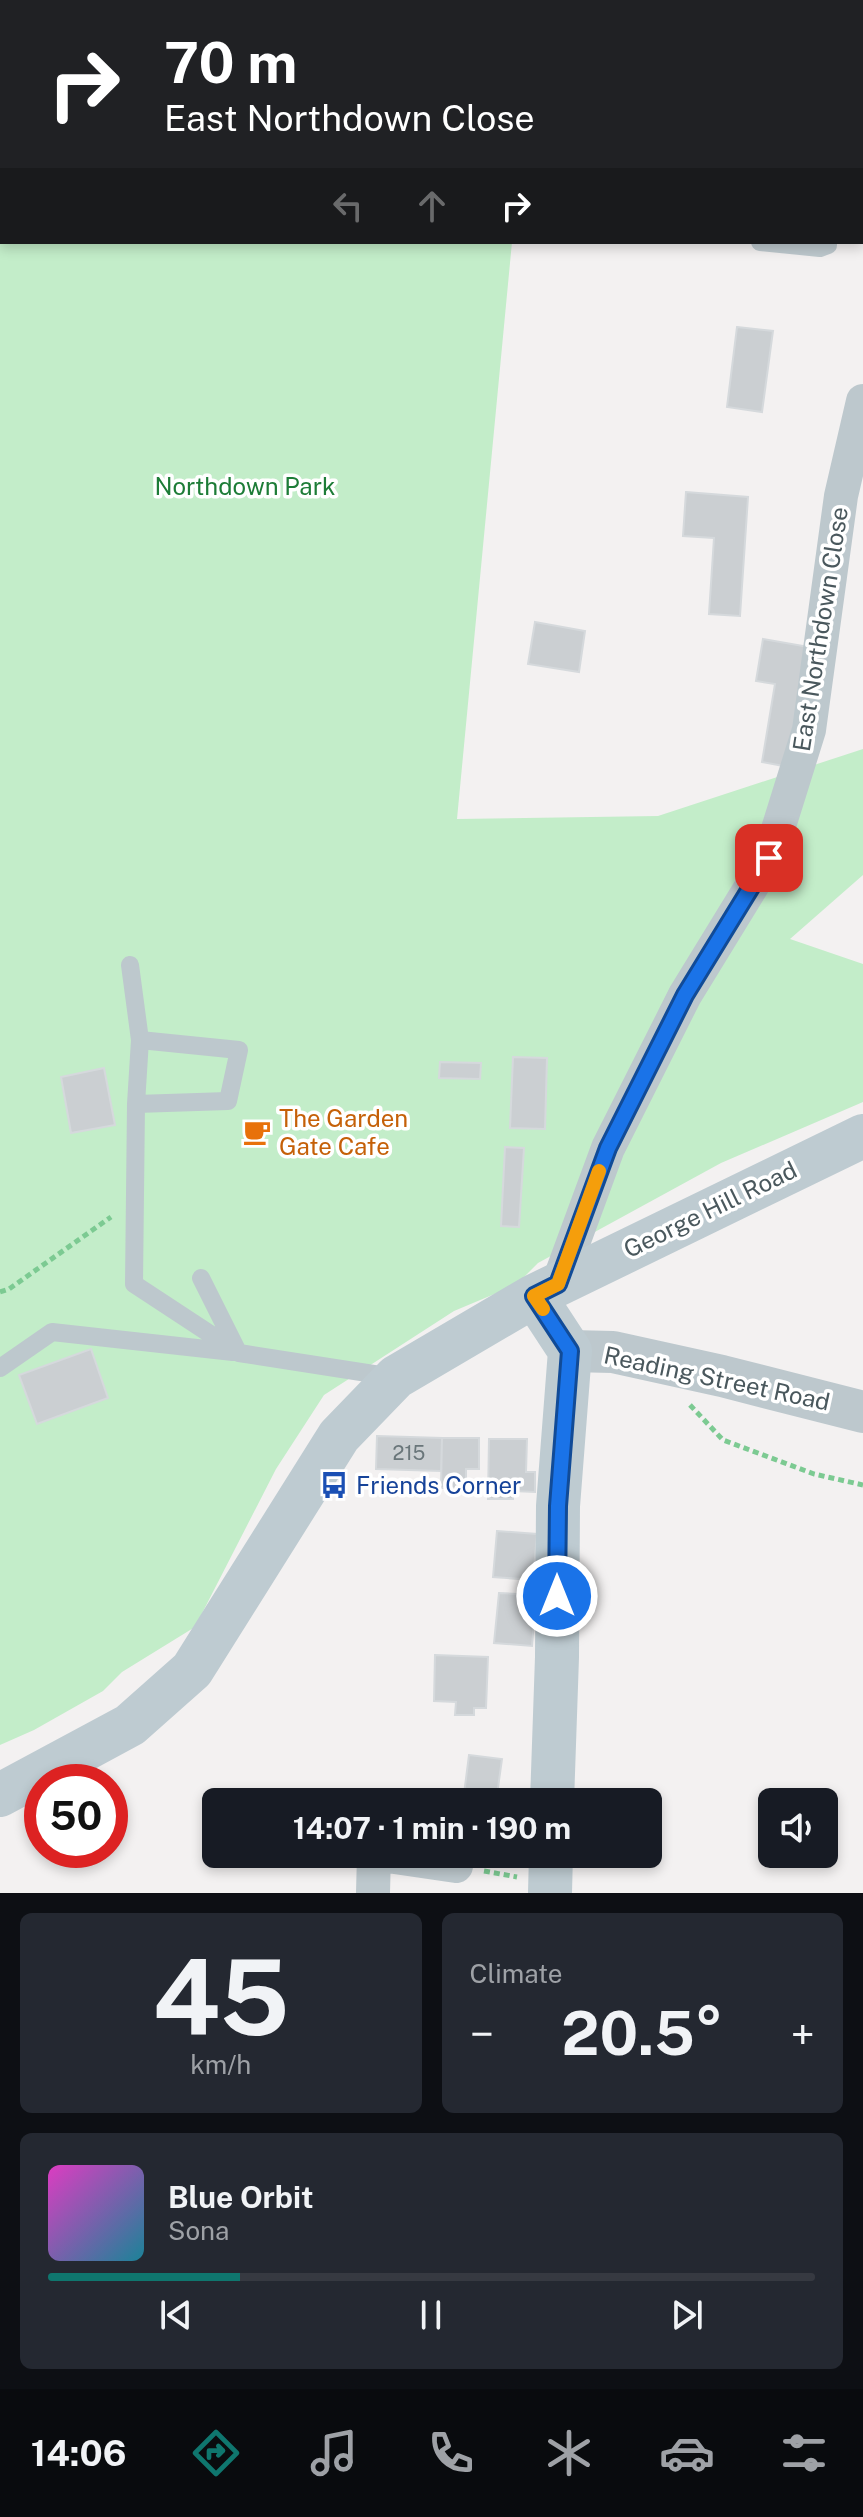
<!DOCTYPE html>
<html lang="en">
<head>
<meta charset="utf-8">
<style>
	body { margin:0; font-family:"Public Sans",sans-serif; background:#242831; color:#f1f3f6; height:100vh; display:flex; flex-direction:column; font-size:30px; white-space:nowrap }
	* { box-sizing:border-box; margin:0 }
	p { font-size:26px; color:#9ea1a6 }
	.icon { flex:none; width:44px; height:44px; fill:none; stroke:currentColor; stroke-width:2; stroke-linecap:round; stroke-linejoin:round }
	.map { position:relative; height:1893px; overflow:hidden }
	.panel { display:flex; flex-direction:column; gap:20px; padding:20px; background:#0d0f14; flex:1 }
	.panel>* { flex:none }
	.guide { position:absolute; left:0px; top:0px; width:864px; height:244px; box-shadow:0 4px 12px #0003; background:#202124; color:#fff; overflow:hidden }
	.buttons { position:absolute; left:758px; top:1788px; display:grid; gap:16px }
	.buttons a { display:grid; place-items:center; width:80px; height:80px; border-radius:12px; background:#171b24; box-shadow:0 4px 12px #0003; font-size:40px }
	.speed { position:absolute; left:24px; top:1764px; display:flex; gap:16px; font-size:40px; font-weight:700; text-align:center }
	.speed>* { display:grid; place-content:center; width:104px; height:104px; border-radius:50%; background:#171b24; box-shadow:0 4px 12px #0003; line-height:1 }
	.speed .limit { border:12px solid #d22; background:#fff; color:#111 }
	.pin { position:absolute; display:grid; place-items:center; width:68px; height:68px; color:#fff; margin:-34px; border-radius:16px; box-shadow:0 4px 12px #0006 }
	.me { position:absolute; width:88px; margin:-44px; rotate:0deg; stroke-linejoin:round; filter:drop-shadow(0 0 6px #0008) }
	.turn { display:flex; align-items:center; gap:28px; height:168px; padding:0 32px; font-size:36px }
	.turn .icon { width:104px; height:104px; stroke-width:2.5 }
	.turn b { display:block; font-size:56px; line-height:68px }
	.lanes { display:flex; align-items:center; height:76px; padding:0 32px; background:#0003; justify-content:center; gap:40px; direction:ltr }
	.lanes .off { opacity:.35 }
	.big { font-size:60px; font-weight:700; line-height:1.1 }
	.panel .tile { flex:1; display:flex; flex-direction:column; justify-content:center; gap:12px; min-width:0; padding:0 28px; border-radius:12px; background:#242831 }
	.panel .dial { align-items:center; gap:0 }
	.dial b { font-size:104px; line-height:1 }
	.song { display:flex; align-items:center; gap:24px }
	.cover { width:96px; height:96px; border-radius:12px; background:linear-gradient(135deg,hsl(310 70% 55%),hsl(190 70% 35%)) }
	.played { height:8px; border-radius:4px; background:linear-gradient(90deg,#0f766e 25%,#363941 25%) }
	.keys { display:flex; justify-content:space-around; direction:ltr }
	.heat { display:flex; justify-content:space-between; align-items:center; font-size:44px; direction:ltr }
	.panel .tiles { flex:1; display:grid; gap:20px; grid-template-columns:1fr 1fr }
	.tile:last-child { grid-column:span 2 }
	.trip { position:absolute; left:202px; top:1788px; width:460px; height:80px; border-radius:12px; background:#171b24; box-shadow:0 4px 12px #0003; font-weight:700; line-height:80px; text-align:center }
	.tabs { display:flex; height:128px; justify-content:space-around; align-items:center; background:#090b0e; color:#9ea1a6 }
	.tabs .icon { width:56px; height:56px }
	.tabs .selected { color:#0f766e }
	.tabs b { font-size:36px; color:#f1f3f6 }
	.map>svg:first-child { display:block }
</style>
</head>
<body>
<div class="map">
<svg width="863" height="1893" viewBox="0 0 863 1893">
	<rect width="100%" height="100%" fill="#f3f1f1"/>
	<!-- green -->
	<path fill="#c3edc9" d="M0 0H863V28L862 2H2V242H512L457 819 658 816 863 749V875L790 939 863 964V1102L721 1163 538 1263 516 1285 454 1311 324 1395 276 1469 195 1627 122 1672 103 1691 34 1730 0 1745Z"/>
	<!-- building -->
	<path fill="#cbcfd2" stroke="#d5d9dc" stroke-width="2" d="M737 327 773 331 762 412 727 407Z
		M686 492 748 497 740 616 709 614 714 538 683 536Z
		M535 622 585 631 579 672 528 664Z
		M763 639 809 647 789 767 762 762 775 684 756 681Z
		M513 1057 547 1058 545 1129 510 1128Z
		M440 1062 481 1063 480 1079 439 1078Z
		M104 1068 115 1125 71 1133 61 1077Z
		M505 1147 524 1148 519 1227 501 1226Z
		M91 1349 108 1398 37 1424 19 1375Z
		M377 1436 442 1438 441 1471 376 1469Z
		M442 1438H479V1469H466V1488H441Z
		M489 1439H527L526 1472H535V1492L513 1491V1499H488Z
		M497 1531 537 1534 533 1580 493 1577Z
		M499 1593 536 1595 532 1646 494 1643Z
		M435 1655 488 1657 486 1708H474V1715H455L456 1702 434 1701Z
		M469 1755 502 1759 496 1802H463Z"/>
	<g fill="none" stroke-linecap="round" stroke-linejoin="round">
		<!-- path -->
		<path stroke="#7cca92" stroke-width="5" stroke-dasharray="6 4" stroke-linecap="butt" d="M0 1292 9 1289 111 1217
			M690 1405 723 1440 814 1474 863 1485
			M484 1871 517 1877"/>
		<!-- service -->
		<path stroke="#bdc8cd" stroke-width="18" d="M862 197H863
			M760 242 820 248 828 245V242
			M130 965 140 1040 136 1104 134 1284 239 1353 393 1377
			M136 1104 228 1101 239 1050 140 1040
			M201 1278 237 1350
			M0 1368 52 1332 233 1352"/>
		<!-- minor -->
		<path stroke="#bdc8cd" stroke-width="34" d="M558 1284 608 1148 685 995 769 858 809 730 841 496 863 401
			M374 1854 456 1866
			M373 1893 374 1854"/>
		<!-- tertiary -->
		<path stroke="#bdc8cd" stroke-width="42" d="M570 1351 613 1352 722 1376 863 1412"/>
		<!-- secondary -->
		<path stroke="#becbd1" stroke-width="44" d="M534 1296 570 1351 558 1506 557 1657 552 1802
			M0 1795 130 1725 192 1670 339 1436 396 1377 534 1296 863 1136
			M550 1893 551 1854"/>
	</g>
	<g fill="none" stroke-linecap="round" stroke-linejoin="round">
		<!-- route casing -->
		<g stroke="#114b97" stroke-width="20">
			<path id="route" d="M557 1596 558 1506 570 1351 534 1296 558 1284 608 1148 685 995 769 858"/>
		</g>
		<!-- route -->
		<use href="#route" stroke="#1a73e8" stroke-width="14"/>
		<!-- slow -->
		<path stroke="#f59e0b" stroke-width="14" d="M543 1309 534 1296 558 1284 599 1171"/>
	</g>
	<!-- icons -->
	<defs>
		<g id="cafe-bare" transform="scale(2.16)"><path d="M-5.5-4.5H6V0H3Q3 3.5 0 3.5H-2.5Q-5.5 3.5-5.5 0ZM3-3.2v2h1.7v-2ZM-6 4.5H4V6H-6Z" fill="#e8710a" stroke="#fff" stroke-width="2.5" paint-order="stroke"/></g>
		<g id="bus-bare" transform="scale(2.16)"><path d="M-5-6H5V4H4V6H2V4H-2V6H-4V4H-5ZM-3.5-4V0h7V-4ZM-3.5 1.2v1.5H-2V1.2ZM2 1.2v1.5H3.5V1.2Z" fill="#1a4fb4" stroke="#fff" stroke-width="2.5" paint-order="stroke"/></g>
	</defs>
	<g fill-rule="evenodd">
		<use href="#cafe-bare" x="257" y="1132"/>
		<use href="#bus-bare" x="334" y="1485"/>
	</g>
	<g text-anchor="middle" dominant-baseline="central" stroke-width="7" stroke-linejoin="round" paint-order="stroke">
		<!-- number labels -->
		<g font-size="20" fill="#6a767a">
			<text x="409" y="1453">215</text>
		</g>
		<!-- park labels -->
		<g font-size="24" fill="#1d7c37" stroke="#fff">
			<text x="245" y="486">Northdown Park</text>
		</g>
		<!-- street labels -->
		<g font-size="24" fill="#4a585d" stroke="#fff">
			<text transform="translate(820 629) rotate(-81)">East Northdown Close</text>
			<text transform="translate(710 1209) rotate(-26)">George Hill Road</text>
			<text transform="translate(717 1378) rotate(12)">Reading Street Road</text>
		</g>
		<!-- food labels -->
		<g font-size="24" fill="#c56008" stroke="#fff" text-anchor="start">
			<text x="279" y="1118">The Garden<tspan x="279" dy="28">Gate Cafe</tspan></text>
		</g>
		<!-- transit labels -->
		<g font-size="24" fill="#164399" stroke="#fff" text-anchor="start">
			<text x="356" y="1485">Friends Corner</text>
		</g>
	</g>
</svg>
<div class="buttons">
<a><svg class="icon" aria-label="sound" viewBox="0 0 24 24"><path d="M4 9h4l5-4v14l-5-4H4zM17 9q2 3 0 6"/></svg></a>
</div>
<div class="speed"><div class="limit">50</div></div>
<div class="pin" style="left:769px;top:858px;background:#d93025"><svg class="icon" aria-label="arrive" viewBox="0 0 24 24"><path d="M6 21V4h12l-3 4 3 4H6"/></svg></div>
<svg class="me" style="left:557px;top:1596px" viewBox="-20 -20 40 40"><circle r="17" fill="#1a73e8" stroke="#fff" stroke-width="3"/><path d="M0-11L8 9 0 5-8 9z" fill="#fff"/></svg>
<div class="trip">14:07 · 1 min · 190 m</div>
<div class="guide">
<div class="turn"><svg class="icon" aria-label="right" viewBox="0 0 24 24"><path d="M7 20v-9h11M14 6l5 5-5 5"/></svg><div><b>70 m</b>East Northdown Close</div></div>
<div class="lanes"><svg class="icon off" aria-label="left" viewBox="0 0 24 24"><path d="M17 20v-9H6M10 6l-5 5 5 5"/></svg><svg class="icon off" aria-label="ahead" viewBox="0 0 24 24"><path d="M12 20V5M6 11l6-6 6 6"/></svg><svg class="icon" aria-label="right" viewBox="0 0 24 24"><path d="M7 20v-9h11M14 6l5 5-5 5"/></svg></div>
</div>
</div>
<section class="panel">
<div class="tiles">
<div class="tile dial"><b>45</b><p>km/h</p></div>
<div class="tile"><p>Climate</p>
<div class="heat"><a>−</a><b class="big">20.5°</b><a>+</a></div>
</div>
<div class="tile">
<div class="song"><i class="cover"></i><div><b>Blue Orbit</b><p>Sona</p></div></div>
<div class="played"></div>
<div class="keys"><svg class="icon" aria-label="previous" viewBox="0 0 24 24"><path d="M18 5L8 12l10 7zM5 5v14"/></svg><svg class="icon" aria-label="pause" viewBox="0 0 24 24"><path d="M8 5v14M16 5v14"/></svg><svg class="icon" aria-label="next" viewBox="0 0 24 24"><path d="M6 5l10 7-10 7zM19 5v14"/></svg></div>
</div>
</div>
</section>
<nav class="tabs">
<b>14:06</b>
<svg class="icon selected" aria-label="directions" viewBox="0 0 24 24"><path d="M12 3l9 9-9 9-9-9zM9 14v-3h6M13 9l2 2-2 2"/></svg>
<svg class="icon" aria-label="music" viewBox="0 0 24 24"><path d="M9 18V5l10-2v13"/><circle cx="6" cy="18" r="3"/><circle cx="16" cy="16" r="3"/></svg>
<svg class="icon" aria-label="phone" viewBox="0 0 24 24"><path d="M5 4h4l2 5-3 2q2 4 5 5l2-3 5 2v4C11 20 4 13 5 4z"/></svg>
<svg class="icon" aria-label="climate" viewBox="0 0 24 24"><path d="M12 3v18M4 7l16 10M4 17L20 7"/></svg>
<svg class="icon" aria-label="car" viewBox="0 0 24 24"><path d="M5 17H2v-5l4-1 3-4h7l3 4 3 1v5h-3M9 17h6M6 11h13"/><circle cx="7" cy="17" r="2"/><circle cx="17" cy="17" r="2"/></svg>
<svg class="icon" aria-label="filters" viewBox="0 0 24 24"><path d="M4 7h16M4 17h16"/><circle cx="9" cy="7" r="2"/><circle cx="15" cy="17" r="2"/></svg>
</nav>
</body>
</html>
